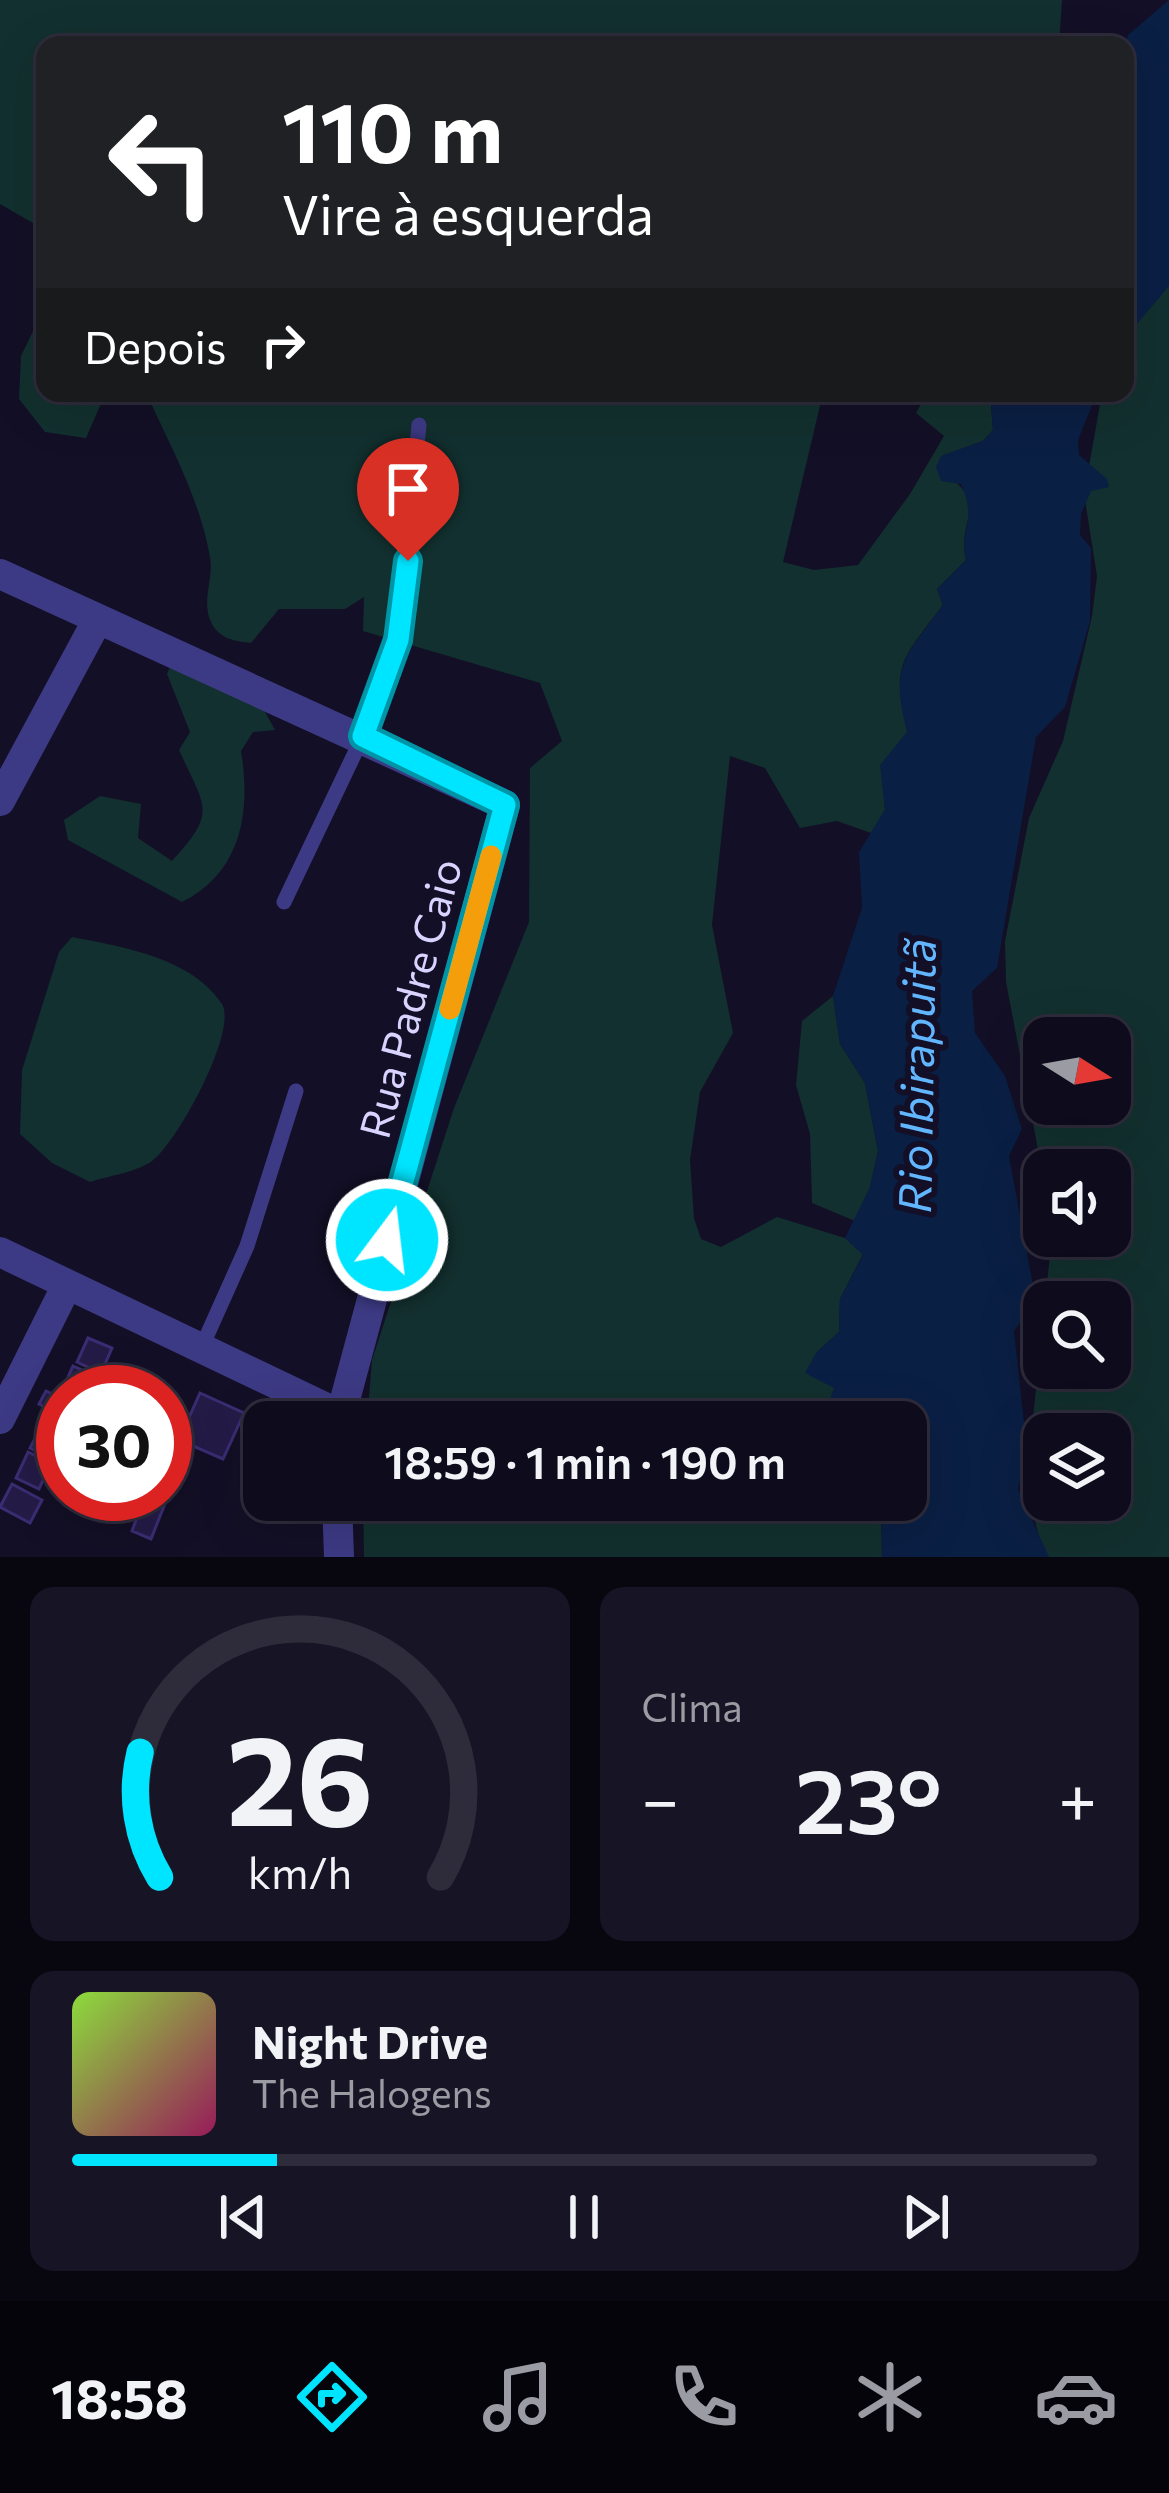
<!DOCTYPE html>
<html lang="pt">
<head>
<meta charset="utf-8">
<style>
	body { margin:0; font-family:Commissioner,sans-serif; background:#171425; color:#f1f3f6; height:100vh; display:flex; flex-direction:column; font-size:45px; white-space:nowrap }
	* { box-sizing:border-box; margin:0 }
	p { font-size:39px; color:#9b9ba3 }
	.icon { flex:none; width:66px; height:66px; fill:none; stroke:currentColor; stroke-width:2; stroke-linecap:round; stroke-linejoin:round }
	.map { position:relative; height:1557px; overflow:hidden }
	.drawer { display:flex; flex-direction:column; gap:30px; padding:30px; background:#08060f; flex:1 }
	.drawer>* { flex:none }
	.banner { position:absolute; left:36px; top:36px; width:1098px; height:366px; border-radius:24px; box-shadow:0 12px 48px #0002,0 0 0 3px #2e2b3b; background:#202124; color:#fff; overflow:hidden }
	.needle { width:78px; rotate:101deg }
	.fabs { position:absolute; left:1023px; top:1017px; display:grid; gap:24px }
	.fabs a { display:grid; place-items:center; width:108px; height:108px; border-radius:24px; background:#0e0b1c; box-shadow:0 12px 48px #0002,0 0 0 3px #2e2b3b; font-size:60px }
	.speed { position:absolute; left:36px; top:1365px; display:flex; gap:24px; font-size:60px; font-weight:700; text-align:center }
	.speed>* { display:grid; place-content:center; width:156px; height:156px; border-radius:50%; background:#0e0b1c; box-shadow:0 12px 48px #0002,0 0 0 3px #2e2b3b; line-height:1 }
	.speed .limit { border:18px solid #d22; background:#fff; color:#111 }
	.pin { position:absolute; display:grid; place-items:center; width:102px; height:102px; color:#fff; margin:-123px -51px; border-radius:50% 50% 50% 0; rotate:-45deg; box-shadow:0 0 12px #0007 }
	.pin .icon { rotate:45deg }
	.me { position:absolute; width:132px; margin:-66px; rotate:15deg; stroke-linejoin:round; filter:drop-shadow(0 0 9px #0008) }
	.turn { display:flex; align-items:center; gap:42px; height:252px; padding:0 48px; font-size:54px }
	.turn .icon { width:156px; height:156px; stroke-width:2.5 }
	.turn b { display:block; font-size:84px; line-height:102px }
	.then { display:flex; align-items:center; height:114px; padding:0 48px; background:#0003; gap:24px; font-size:45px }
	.big { font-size:90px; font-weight:600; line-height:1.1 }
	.drawer .tile { flex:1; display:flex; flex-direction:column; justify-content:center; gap:18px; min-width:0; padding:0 42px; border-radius:24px; background:#171425 }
	.drawer .dial { align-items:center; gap:0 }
	.dial svg { height:312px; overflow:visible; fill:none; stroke:#2e2b3b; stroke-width:7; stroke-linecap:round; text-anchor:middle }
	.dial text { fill:#f1f3f6; stroke:none }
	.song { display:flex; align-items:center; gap:36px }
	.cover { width:144px; height:144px; border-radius:18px; background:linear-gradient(135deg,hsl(90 70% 55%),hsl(330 70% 35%)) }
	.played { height:12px; border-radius:6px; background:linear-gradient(90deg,#00e5ff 20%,#2e2b3b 20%) }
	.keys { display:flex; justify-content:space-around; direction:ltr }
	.heat { display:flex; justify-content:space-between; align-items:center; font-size:66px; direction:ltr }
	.drawer .tiles { flex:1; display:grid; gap:30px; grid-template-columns:1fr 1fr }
	.tile:last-child { grid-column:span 2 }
	.trip { position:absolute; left:243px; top:1401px; width:684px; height:120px; border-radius:24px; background:#0e0b1c; box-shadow:0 12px 48px #0002,0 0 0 3px #2e2b3b; font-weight:600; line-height:120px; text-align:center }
	.dock { display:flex; height:192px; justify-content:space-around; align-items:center; background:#06040b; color:#9b9ba3 }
	.dock .icon { width:84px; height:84px }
	.dock .selected { color:#00e5ff }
	.dock b { font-size:54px; color:#f1f3f6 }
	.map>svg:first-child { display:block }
</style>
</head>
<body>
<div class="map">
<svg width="1169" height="1557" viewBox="0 0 1169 1557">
	<rect width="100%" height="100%" fill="#130f26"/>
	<!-- green -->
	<path fill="#12302f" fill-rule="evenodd" d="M0 0H1062L1059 45H45V230L0 204Z
		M1169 263V1557H1044L1026 1485 1044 1312V1368H1110V1302H1045L1052 1236H1110V1170H1044V1181L1006 982 1005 941 1029 818 1063 741 1092 616 1097 576 1084 494 1102 393H1125V338ZM1044 1038H1110V1104H1044ZM1044 1434H1110V1500H1044Z
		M45 318V393H823L783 562 814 570 858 565 910 494 944 436 916 413 927 393H990L993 430 983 441 942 456 937 467C995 507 956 514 966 560L937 589 943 605C904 657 889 665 908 732L881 765 885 810 871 833 837 821 800 828 765 768 730 756 712 925 733 1033 700 1092 690 1160 694 1218 701 1239 721 1247 777 1217 845 1238 863 1254 840 1299 839 1332 816 1353 835 1388 824 1418 840 1422H367L372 1360 454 1108 529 922 530 768 562 741 540 683 363 631 364 597 345 609H279L251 643C234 641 219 639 211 622 201 601 214 579 210 557 200 500 172 449 148 397L103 399 86 438 45 432 19 399 21 356 39 319Z
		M175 655 264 710 275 730 253 732 241 751C251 811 242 872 182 902L68 840 64 820 100 796 141 804 138 838 172 861C218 811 205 808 179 750L190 732 167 674Z
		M72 937C122 947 191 957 222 1004 238 1031 177 1143 152 1161 137 1172 108 1176 90 1182L52 1163 20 1134 22 1070 59 952Z
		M833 996 840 1044 865 1083 878 1151 870 1187 855 1221 812 1203 810 1134 796 1085 802 1021Z
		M363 1500H881L882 1557H364Z"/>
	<!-- water -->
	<path fill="#0a1f44" d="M1169 0V286L1125 338 1124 45 1128 35Z
		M990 393H1097L1078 440 1079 455 1107 479 1109 487 1091 491 1081 514 1080 535 1091 548 1090 621 1065 707 1036 737 997 968 972 991 975 1033 1005 1076 1022 1129 1009 1156 1032 1280 1031 1308 1014 1331 1027 1450 1018 1489 1049 1557H882L881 1500H906V1422L823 1419 834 1388 805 1373 816 1353 839 1332 840 1299 863 1255 845 1238 870 1187 878 1151 865 1083 840 1044 833 996 862 908 859 852 885 810 880 765 907 732C890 665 904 658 943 605L937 589 966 560C959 529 978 522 961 484L941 481 936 467 941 456 983 441 993 430Z"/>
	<!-- building -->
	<path fill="#241b47" stroke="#3b2d73" stroke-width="3" d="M88 1338 112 1348 101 1373 77 1362Z
		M73 1366 98 1377 92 1392 60 1395Z
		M126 1371 148 1383 143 1392 116 1390Z
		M46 1391 63 1399V1429L52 1424 57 1413 39 1404Z
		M200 1393 244 1413 223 1459 179 1440Z
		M41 1427 63 1437 55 1460 30 1448Z
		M28 1452 63 1469 59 1485 44 1478 39 1489 16 1478Z
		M12 1484 42 1500 30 1523 0 1507Z
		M144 1498 164 1506 151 1539 132 1531Z"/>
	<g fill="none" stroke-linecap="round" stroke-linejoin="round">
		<!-- service -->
		<path stroke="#3d3a85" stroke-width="15" d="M284 902 363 736 398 640 419 425
			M200 1351 247 1246 296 1091"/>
		<!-- minor -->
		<path stroke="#3d3a85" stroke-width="30" d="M0 574 505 805 339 1422
			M0 801 98 619
			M0 1419 66 1287
			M337 1500 339 1557"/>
		<!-- tertiary -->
		<path stroke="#3d3a85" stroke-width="30" d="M0 1252 339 1414"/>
	</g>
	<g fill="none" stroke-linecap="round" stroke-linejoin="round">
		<!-- route casing -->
		<g stroke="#0095a6" stroke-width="30">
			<path id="route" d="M387 1240 505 805 363 736 398 640 408 561"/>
		</g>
		<!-- route -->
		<use href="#route" stroke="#00e5ff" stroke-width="21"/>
		<!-- slow -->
		<path stroke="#f59e0b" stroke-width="21" d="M450 1009 491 856"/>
	</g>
	<g text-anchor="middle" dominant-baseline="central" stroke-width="12" stroke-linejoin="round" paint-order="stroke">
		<!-- street labels -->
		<g font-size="42" fill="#d9d4ff" stroke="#130f26">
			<text transform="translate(409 998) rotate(-75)">Rua Padre Caio</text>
		</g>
		<!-- water labels -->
		<g font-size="45" font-style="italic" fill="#62b6ff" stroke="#130f26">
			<text transform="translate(915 1076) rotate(-89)">Rio Ibirapuitã</text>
		</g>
	</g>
</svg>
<div class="fabs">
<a><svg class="needle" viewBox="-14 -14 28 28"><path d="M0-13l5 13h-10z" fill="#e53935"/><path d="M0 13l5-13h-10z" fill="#9b9ba3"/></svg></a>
<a><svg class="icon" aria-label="sound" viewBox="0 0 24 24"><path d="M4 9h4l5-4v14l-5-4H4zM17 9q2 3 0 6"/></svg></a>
<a><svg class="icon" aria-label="search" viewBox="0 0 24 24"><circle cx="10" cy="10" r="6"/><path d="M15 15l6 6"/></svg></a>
<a><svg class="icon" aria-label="layers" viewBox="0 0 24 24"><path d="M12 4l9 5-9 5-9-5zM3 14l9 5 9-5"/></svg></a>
</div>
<div class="speed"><div class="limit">30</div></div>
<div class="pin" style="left:408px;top:561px;background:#d93025"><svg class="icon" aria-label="arrive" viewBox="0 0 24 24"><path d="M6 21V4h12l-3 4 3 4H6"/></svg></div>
<svg class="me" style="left:387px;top:1240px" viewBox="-20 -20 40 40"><circle r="17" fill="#00e5ff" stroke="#fff" stroke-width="3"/><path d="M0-11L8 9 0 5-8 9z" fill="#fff"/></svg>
<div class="trip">18:59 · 1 min · 190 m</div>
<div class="banner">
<div class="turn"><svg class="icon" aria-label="left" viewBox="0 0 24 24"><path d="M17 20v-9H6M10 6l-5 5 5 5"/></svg><div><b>110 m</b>Vire à esquerda</div></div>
<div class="then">Depois<svg class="icon" aria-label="right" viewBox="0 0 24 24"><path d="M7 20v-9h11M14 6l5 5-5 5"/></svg></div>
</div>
</div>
<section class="drawer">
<div class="tiles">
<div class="tile dial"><svg viewBox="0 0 100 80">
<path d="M14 69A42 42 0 1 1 86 69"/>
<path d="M14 69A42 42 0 0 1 9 37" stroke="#00e5ff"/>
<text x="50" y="56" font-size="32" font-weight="700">26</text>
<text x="50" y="72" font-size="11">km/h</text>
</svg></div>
<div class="tile"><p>Clima</p>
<div class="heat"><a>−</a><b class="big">23°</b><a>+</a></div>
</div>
<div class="tile">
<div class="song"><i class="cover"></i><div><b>Night Drive</b><p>The Halogens</p></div></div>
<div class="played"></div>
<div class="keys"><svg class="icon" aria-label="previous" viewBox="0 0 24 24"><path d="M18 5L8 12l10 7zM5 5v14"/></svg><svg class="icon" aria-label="pause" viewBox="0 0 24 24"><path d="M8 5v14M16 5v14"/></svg><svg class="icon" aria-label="next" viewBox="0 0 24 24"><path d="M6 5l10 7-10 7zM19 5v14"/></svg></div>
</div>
</div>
</section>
<nav class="dock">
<b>18:58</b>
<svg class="icon selected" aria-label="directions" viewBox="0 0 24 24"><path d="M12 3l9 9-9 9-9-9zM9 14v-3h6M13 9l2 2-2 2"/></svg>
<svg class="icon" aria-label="music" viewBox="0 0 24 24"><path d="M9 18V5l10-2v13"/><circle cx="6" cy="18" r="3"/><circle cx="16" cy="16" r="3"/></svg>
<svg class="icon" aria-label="phone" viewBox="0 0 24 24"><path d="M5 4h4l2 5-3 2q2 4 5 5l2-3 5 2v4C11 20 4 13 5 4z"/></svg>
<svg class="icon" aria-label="climate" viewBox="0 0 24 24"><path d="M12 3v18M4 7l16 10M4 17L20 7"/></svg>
<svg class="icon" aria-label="car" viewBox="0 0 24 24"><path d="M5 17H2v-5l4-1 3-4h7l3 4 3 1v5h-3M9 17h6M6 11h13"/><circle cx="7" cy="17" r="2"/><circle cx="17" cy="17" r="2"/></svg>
</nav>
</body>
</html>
